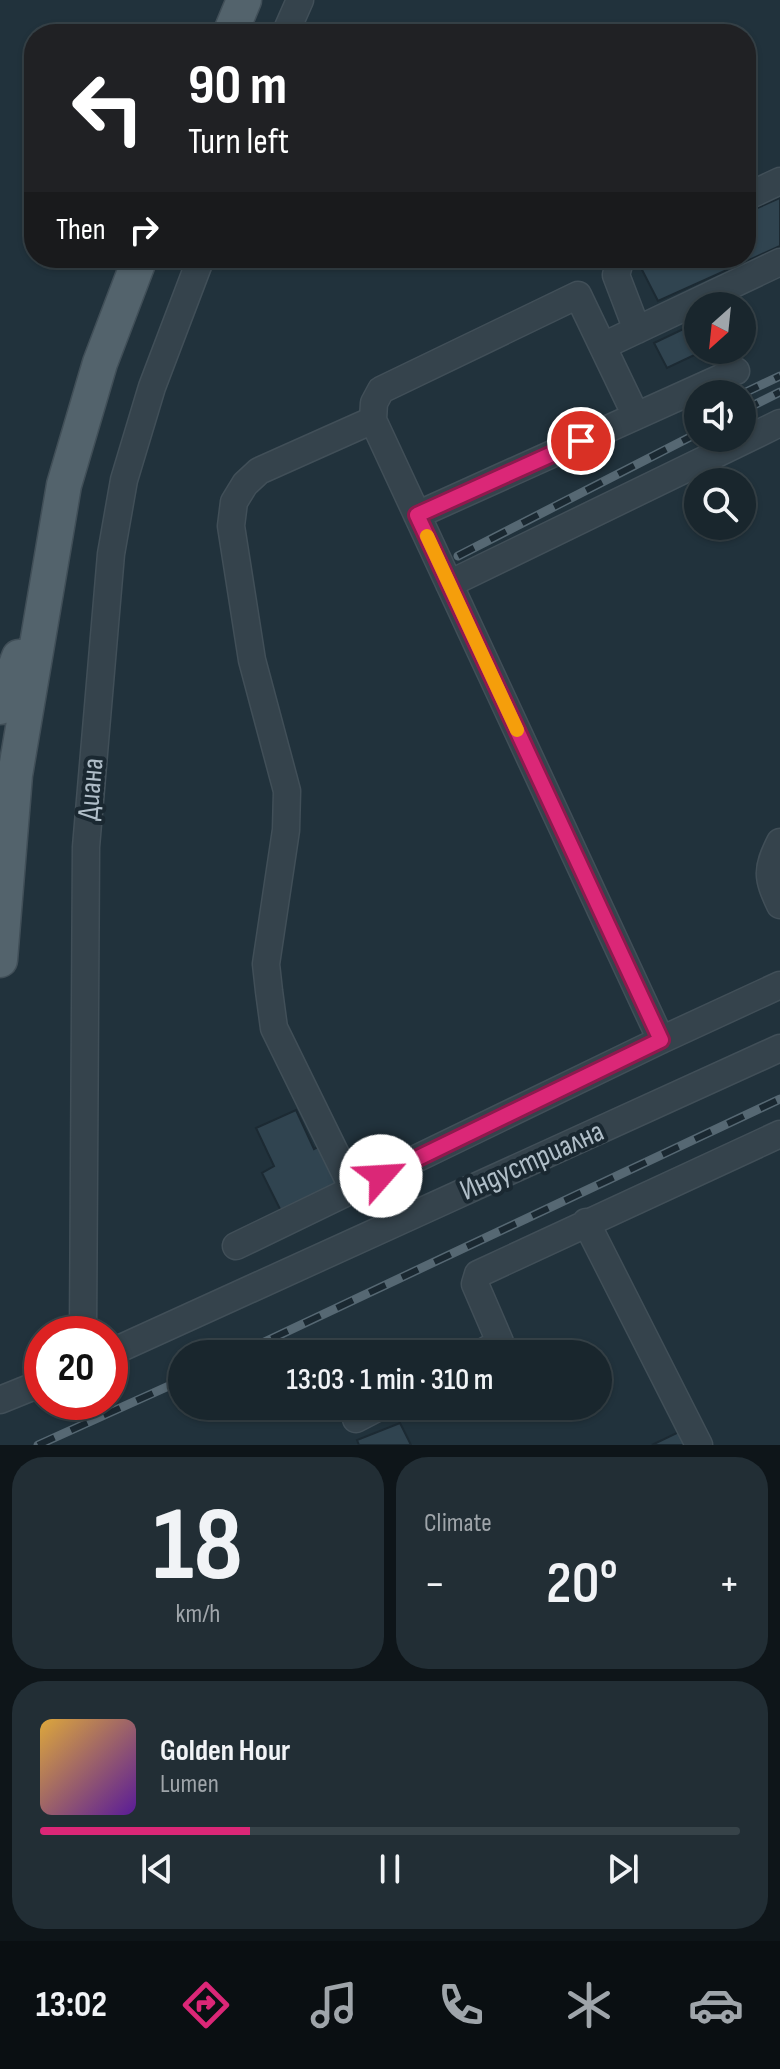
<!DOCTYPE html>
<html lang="en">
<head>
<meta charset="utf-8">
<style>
	body { margin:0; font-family:"Sofia Sans Condensed",sans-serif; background:#222e35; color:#f1f3f6; height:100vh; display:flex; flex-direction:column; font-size:30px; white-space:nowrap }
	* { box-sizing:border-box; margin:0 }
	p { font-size:26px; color:#9fa5aa }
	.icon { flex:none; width:44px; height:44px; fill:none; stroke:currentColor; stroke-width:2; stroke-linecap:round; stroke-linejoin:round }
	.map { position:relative; height:1445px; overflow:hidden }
	.side { display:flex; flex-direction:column; gap:12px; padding:12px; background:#0e1519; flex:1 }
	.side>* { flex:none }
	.top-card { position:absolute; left:24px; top:24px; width:732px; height:244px; border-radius:32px; box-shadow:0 2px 6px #0004,0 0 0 2px #374349; background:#202124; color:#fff; overflow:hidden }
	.needle { width:52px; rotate:207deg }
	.tools { position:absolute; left:684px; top:292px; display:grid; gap:16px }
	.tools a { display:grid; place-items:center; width:72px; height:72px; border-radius:50%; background:#19262d; box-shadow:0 2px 6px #0004,0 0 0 2px #374349; font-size:40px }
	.speed { position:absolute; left:24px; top:1316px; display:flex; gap:16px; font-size:40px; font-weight:700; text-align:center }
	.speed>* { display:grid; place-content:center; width:104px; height:104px; border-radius:50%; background:#19262d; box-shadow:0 2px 6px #0004,0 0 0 2px #374349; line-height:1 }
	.speed .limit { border:12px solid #d22; background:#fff; color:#111 }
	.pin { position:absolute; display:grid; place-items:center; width:68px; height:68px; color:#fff; margin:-34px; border:4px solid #fff; border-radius:50%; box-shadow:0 2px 8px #0007 }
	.me { position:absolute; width:88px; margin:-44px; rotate:64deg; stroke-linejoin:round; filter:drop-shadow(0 0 6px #0008) }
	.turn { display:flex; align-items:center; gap:28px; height:168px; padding:0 32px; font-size:36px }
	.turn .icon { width:104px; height:104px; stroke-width:2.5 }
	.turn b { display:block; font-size:56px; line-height:68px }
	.then { display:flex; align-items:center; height:76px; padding:0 32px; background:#0003; gap:16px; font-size:30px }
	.big { font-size:60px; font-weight:600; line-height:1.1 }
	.side .widget { flex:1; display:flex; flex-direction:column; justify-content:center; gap:12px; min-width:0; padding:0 28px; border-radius:32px; background:#222e35 }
	.side .dial { align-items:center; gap:0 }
	.dial b { font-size:104px; line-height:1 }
	.song { display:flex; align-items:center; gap:24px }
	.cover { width:96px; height:96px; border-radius:12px; background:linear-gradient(135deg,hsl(40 70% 55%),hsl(270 70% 35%)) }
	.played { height:8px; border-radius:4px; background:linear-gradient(90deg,#db2777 30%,#374349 30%) }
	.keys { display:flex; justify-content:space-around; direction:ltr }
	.heat { display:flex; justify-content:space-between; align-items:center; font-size:44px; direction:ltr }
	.side .tiles { flex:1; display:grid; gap:12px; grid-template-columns:1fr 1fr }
	.widget:last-child { grid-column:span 2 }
	.trip { position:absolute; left:168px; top:1340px; width:444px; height:80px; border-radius:40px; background:#19262d; box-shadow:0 2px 6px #0004,0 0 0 2px #374349; font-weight:600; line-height:80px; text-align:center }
	.tabs { display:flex; height:128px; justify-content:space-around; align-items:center; background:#0a0f12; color:#9fa5aa }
	.tabs .icon { width:56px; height:56px }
	.tabs .selected { color:#db2777 }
	.tabs b { font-size:36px; color:#f1f3f6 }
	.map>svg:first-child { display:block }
</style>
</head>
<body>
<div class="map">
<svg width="780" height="1445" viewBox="0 0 780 1445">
	<rect width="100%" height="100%" fill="#21323c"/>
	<!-- building -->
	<path fill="#304450" stroke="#1c2a33" stroke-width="2" d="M780 198V246L658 301 638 262 648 258H746V213Z
		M698 322V350H705L667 368 654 343Z
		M296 1110 314 1149 325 1143 346 1185 283 1215 262 1173 274 1166 256 1128Z
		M400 1423 411 1445H359L357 1440Z
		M685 1429 692 1445H652Z"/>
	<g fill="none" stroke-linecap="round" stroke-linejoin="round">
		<!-- minor casing -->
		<g stroke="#414f58" stroke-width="29">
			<path id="minor" d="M285 34 300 0
				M746 197 780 181
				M621 258 616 275 637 330
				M603 346 780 262
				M373 420 374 403 381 390 578 295 636 416
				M417 515 736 371
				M449 584 780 423
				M780 842C766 870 767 877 780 905
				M353 1189 274 1028 269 991 266 964 286 830 287 791 252 660 231 526 234 502 245 484 259 471 373 420 661 1040
				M586 1222 699 1445
				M236 1246 661 1040 780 985
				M83 1334 86 847 111 554 124 480 152 387 201 258
				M110 1353 780 1048
				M480 1354 500 1342 475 1284 478 1274 780 1134
				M0 1400 42 1383
				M356 1419 381 1406"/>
		</g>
		<!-- major casing -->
		<g stroke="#414f58" stroke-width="37">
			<path id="major" d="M230 34 244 0
				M0 707 19 657
				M0 960 15 775 64 485 100 363 140 258"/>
		</g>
		<!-- minor -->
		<use href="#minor" stroke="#35434c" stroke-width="26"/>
		<!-- major -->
		<use href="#major" stroke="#53636c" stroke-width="34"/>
		<!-- rail casing -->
		<g stroke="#566873" stroke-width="9">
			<path id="rail" d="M742 394 780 376
				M742 411 780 392
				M458 556 698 433
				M239 1354 780 1099
				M38 1445 182 1380"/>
		</g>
		<!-- rail -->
		<use href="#rail" stroke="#1a2831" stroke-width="6" stroke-dasharray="18" stroke-linecap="butt"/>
	</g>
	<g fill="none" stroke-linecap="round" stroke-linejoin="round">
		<!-- route casing -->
		<g stroke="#8e194d" stroke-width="20">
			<path id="route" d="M381 1176 661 1040 417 515 581 441"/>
		</g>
		<!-- route -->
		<use href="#route" stroke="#db2777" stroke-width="14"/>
		<!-- slow -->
		<path stroke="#f59e0b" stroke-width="14" d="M427 536 517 730"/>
	</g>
	<g text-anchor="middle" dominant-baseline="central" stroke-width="8" stroke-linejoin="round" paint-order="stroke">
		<!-- street labels -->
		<g font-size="30" fill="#b0bec8" stroke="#1a2831">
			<text transform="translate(91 789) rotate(-85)">Диана</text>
			<text transform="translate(532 1161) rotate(-24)">Индустриална</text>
		</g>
	</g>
</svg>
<div class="tools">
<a><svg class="needle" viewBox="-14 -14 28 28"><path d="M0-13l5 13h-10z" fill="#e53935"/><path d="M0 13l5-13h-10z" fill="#9fa5aa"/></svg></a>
<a><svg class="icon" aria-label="sound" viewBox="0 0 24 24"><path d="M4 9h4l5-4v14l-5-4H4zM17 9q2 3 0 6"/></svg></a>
<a><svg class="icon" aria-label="search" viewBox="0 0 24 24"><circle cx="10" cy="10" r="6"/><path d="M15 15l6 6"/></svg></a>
</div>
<div class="speed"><div class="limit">20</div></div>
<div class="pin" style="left:581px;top:441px;background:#d93025"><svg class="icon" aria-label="arrive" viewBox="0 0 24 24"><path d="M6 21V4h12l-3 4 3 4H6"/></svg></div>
<svg class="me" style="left:381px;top:1176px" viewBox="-20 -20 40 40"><circle r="19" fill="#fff"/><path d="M0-13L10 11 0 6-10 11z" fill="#db2777"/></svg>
<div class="trip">13:03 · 1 min · 310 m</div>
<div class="top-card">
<div class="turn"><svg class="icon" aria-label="left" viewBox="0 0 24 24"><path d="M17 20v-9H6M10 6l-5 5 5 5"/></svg><div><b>90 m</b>Turn left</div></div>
<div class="then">Then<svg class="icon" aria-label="right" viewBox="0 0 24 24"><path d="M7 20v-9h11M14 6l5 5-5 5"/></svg></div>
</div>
</div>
<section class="side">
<div class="tiles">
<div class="widget dial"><b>18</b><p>km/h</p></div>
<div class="widget"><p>Climate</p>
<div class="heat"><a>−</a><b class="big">20°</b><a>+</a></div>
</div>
<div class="widget">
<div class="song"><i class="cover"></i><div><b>Golden Hour</b><p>Lumen</p></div></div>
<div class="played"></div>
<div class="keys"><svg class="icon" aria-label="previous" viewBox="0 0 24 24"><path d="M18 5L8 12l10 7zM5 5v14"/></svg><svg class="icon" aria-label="pause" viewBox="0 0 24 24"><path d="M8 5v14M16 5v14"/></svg><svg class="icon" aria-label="next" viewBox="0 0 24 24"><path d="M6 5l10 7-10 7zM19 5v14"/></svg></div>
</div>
</div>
</section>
<nav class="tabs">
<b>13:02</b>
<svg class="icon selected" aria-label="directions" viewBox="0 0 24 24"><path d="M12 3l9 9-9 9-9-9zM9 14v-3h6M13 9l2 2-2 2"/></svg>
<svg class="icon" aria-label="music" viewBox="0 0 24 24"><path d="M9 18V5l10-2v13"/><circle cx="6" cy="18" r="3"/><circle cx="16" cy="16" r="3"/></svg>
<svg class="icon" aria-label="phone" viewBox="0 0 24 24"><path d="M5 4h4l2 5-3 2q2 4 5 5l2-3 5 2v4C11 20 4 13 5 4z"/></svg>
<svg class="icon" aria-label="climate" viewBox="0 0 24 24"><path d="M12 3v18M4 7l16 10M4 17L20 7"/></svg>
<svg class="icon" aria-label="car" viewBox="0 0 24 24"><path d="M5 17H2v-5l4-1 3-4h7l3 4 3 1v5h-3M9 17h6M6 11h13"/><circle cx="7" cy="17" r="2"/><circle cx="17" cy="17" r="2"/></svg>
</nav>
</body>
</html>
